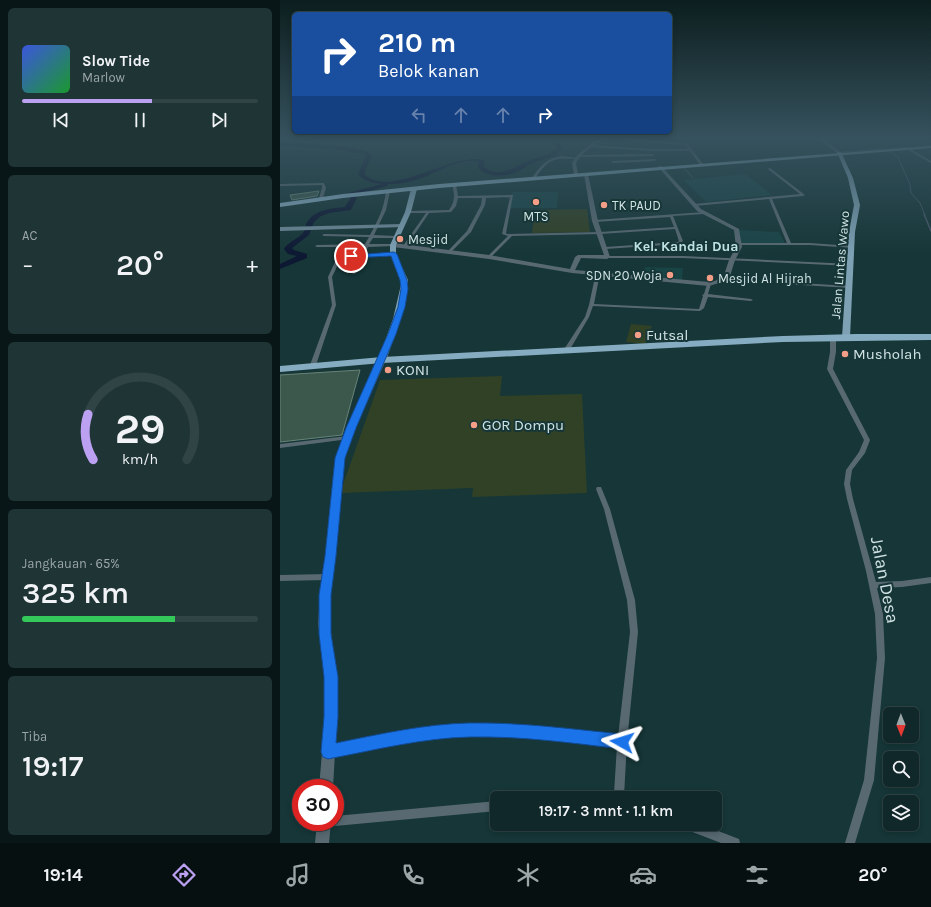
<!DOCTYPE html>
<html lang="id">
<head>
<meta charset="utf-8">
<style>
	body { margin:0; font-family:Karla,sans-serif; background:#1e3435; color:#f1f3f6; height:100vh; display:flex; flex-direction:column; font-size:15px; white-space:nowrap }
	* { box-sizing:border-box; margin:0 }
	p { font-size:13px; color:#9ca6a8 }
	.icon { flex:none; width:22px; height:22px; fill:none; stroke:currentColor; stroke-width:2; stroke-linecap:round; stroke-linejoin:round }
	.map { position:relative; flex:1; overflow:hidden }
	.details { display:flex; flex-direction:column; gap:8px; padding:8px; background:#091617; width:280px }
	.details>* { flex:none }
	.guide { position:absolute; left:12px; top:12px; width:380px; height:122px; border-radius:6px; box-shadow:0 2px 6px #0003,0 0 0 1px #304446; background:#1a4fa0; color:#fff; overflow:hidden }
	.needle { width:26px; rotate:179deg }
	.controls { position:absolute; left:603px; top:707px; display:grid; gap:8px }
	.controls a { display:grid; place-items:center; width:36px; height:36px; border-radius:6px; background:#102829; box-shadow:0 2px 6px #0003,0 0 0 1px #304446; font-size:20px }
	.speed { position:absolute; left:12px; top:779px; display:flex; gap:8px; font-size:20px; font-weight:700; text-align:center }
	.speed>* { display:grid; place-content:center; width:52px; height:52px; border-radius:50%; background:#102829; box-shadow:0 2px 6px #0003,0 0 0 1px #304446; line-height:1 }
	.speed .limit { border:6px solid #d22; background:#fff; color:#111 }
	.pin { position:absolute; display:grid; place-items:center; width:34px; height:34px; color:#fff; margin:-17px; border:2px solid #fff; border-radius:50%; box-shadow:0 1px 4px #0007 }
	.me { position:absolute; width:44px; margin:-22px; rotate:276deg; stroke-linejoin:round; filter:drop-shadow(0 0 3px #0008) }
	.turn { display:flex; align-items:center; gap:14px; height:84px; padding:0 20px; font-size:18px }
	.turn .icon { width:52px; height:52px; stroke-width:2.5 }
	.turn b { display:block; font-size:28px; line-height:34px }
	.lanes { display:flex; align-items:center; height:38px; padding:0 20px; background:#0003; justify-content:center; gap:20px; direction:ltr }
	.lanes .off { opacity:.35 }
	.big { font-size:30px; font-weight:600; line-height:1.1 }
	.details .tile { flex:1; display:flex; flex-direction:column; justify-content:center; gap:6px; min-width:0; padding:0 14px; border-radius:6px; background:#1e3435 }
	.details .dial { align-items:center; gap:0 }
	.dial svg { height:104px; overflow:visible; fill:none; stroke:#304446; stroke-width:7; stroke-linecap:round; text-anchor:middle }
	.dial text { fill:#f1f3f6; stroke:none }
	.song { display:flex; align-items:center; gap:12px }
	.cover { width:48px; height:48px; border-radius:6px; background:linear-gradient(135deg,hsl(230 70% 55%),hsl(130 70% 35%)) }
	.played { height:4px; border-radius:2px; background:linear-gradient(90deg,#bca0f2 55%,#304446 55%) }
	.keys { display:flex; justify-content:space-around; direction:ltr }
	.heat { display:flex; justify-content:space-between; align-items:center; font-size:22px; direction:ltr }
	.charge { height:6px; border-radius:3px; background:linear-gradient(90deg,#34c759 65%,#304446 0) }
	.trip { position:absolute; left:210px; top:791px; width:232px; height:40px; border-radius:6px; background:#102829; box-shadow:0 2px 6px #0003,0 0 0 1px #304446; font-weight:600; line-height:40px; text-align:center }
	.tab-bar { display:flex; height:64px; justify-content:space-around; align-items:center; background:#061010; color:#9ca6a8 }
	.tab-bar .icon { width:28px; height:28px }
	.tab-bar .on { color:#bca0f2 }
	.tab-bar b { font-size:18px; color:#f1f3f6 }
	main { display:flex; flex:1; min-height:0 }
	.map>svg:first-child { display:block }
</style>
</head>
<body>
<main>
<section class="details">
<div class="tile">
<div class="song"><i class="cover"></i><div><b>Slow Tide</b><p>Marlow</p></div></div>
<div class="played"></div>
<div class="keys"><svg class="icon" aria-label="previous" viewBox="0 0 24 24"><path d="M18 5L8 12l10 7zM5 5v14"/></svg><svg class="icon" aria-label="pause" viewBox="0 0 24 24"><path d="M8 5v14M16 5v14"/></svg><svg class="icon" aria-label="next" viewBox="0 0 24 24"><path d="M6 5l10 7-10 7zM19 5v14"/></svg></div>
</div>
<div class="tile"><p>AC</p>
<div class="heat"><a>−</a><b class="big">20°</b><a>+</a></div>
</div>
<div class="tile dial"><svg viewBox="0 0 100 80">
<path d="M14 69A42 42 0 1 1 86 69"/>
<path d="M14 69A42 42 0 0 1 10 34" stroke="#bca0f2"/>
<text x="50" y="56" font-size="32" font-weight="700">29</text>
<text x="50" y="72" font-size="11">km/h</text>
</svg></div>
<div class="tile"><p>Jangkauan · 65%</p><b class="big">325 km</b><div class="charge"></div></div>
<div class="tile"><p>Tiba</p><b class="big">19:17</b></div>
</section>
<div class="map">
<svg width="651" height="843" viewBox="0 0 651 843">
	<rect width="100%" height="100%" fill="#163637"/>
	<!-- built -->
	<path fill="#194446" d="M465 174 492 195 426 202 404 180Z
		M232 192H278L277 208H229Z
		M458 230 499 232 505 243 461 244Z
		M365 267 403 268 402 281 360 276Z"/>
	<!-- green -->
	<path fill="#314126" d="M307 209 310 232 252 233 255 210Z
		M351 324 372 326 365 344 346 342Z
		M222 376 220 396 302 394 307 493 192 497 193 488 60 493 100 380Z"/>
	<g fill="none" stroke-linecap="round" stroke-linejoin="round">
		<!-- stream-far1 -->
		<path stroke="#485568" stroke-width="1" d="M608 151 618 157 630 185 631 193 640 203 645 215
			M561 152 651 146
			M403 167 413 178"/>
		<!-- stream -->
		<path stroke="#485568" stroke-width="1.5" d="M644 214 651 231"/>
		<!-- river -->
		<path fill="#0d1833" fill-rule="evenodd" d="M259 137C268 137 278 139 283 148 275 158 264 158 253 163 248 165 244 169 239 171 227 177 208 178 198 168L199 162C179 157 157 174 139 179 129 183 118 184 108 184L107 186 74 195 77 198 71 210 49 213 41 216 34 222 29 235 12 248 14 250 27 254V258L0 269V264L17 256 8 254 4 249C9 241 18 239 23 233 26 229 25 224 28 221 36 209 53 208 66 207L65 206 71 198 67 194 68 193 102 184C92 183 84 181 78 174L86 156 83 154 54 149 0 146V142C19 143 79 144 92 155L84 174C111 200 170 152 204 160V167C220 179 234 167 248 161 258 156 270 156 277 148L276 145Z"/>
	</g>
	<!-- building -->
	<path fill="#3c574c" stroke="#688478" d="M39 191 37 196 12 200 10 195Z
		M80 370 62 435 0 442V375Z"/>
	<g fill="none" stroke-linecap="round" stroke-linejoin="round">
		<!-- minor -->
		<path fill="#586972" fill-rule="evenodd" d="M325 137 407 143 423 164 420 165 410 151H372L310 147 309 146 310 145 372 149H408L405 145 326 139Z
			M629 148 651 161V163L628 150Z
			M374 154 373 156 298 157 296 156 298 155Z
			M282 156 298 158 296 159C274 157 267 160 255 179H253L252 178C260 166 267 158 282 156Z
			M376 159 375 161 333 163 331 162 333 161Z
			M490 168 525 195 523 196 492 199 511 243H530L572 246H573V248L530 245H458V243H507L489 199 414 206 412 205 414 204 520 194 489 170 488 169Z
			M44 183 46 188 43 198 41 199 39 198 42 188V185L0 186V184Z
			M174 184 176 185 178 196 233 195 226 233 227 234 320 232 394 227 390 217 315 222 313 221 315 220 424 212 426 213 424 214 393 216 403 241 399 244 325 249 323 248 325 247 398 242 399 241 395 229 320 234 232 236 210 258H209L207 257 228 236 222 234 230 197 206 198 205 205 191 232 170 253H169L167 252 168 251 187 231 201 205 202 198H178L176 206 171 212 149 213 126 247H124L123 246 146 213H128L126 212 127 211 169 210C175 202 175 194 172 185Z
			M108 190 110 191 106 210 94 235 116 236 118 237 116 238H93L89 244H113L115 245 113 246 88 247 85 254 113 253 115 254 113 255 84 257 76 273 74 274 72 273 80 257 61 258 52 277 56 305 36 365 35 366H31L30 365 52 305 48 277 62 247H37L35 246 37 245 85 244 89 237 44 236 42 235 44 234 90 235C98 220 104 209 106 191ZM66 247H84L81 255 62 256Z
			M326 256H403L571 264 573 265 571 266 403 258H327L325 257Z
			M316 272 320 273 314 304 419 309 423 296 422 295 424 294 427 284 429 283 431 284 428 294 471 299 473 300 471 301 428 297 424 308 420 311 313 306 309 317 289 351 288 352H284L283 351 305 317 309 305Z
			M503 282 570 286 572 287 570 288 505 284H503Z
			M553 335 556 337V352L553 369 590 440 585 453 572 470 570 484 573 499 596 582 622 581 651 577V583L622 587 597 588 603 614 605 658 594 780 575 843H565L584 780 597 658 595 614 586 571 567 499 564 484 566 470 579 452 584 440 547 369 550 352V337Z
			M67 436 69 437 70 438 69 439 0 448V444Z
			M317 487H321L330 509 355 600 358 632 347 742 344 796 345 798H302L303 794 307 793H334L337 746C283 740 227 731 172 735 131 739 90 748 49 757L46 755 44 752 46 749 49 747C95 738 142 727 190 725 239 724 289 731 338 737L350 632 347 600 324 509 316 489Z
			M47 574 50 575 51 577 50 579 47 580 0 581V575Z
			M217 801V811L55 826 51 825 50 822H55V816Z
			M401 824H420L459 839 460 843H441L402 828Z"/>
		<!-- tertiary -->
		<path fill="#586972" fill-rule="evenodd" d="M323 137H328C316 145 303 150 296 163L298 174 294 175 292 163C299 150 311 145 323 137Z
			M542 137 560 152V154H558L537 137Z
			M379 166H381L421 209 459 229 462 247 455 260 450 276 439 283 429 286 292 273 209 259 113 247 110 245 113 243 209 255 290 269 295 257 298 255H324L312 221 304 174 306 173 308 174 318 221 330 257 327 259 301 258 295 270 429 282 435 281 444 275 449 260 456 247 454 230 417 211 379 168Z
			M99 358H105L106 360 71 438 64 458 61 478 55 557 50 595V624L57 677V717L53 788H39L45 717V677L38 624 40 595 45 557 53 478 56 458 63 438Z
			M37 822H51L49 843H35Z"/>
		<!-- secondary -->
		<path fill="#6e8997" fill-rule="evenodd" d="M121 224 124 226 123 227 0 231V227Z"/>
		<!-- primary -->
		<path fill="#7ea1b4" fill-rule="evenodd" d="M557 152H561L573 178 580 205 575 232 570 337 566 340 562 337 569 232 574 205 568 178Z
			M134 187 137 189 131 212 116 245V254L128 280V289L121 319 106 360 102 363 98 360 113 319 120 289V280L110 254V245L125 212 131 189Z"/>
		<!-- trunk -->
		<path fill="#86acc1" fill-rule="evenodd" d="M651 146V148L159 188 63 198 0 207V203L63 194 159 184Z
			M576 334H651V340L503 342 102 363 0 372V366L102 357 503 336Z"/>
	</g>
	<!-- sky -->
	<linearGradient id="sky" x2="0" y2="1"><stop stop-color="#0c1e1e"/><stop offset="0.54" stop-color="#36525e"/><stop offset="1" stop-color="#36525e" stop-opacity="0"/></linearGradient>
	<rect width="651" height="255" fill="url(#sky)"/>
	<!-- route -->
	<path fill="#1a73e8" stroke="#114b97" d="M114 252 117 254 127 280 128 289 125 307 116 334 76 428 65 458 56 556 51 595V634L58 677V717L56 743C100 734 145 724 189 723 240 722 291 729 342 734L347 737 349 742 347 747 342 749C291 743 241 736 190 737 143 738 95 750 48 759L43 757 41 752 44 717V677L39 634V595L45 556 55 458 66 428 108 334 118 307 121 289 120 280 111 256 71 258 68 256 71 255Z"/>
	<!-- markers -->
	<g fill="#f49e88" stroke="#163637" stroke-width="1.5">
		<circle cx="256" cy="202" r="4"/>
		<circle cx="324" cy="205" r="4"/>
		<circle cx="120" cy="239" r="4"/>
		<circle cx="390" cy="275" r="4"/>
		<circle cx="430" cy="278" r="4"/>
		<circle cx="358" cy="335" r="4"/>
		<circle cx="565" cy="354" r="4"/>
		<circle cx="108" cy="370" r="4"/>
		<circle cx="194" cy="425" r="4"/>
	</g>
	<g text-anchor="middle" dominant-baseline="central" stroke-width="4" stroke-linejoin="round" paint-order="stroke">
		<!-- far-poi labels -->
		<g font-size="13" fill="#d1e2e3" stroke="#163637" text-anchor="start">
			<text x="332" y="205">TK PAUD</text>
			<text x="256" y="216" text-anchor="middle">MTS</text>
			<text x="128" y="239">Mesjid</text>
			<text x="382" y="275" text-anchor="end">SDN 20 Woja</text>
			<text x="438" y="278">Mesjid Al Hijrah</text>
		</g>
		<!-- far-street labels -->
		<g font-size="13" fill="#d1e2e3" stroke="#163637">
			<text transform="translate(560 265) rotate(-85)">Jalan Lintas Wawo</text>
		</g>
		<!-- far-quarter labels -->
		<g font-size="14" font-weight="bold" fill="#bfe3e4" stroke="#163637">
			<text x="406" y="246">Kel. Kandai Dua</text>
		</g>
		<!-- poi labels -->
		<g font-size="15" fill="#d1e2e3" stroke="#163637" text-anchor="start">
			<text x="366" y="335">Futsal</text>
			<text x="573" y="354">Musholah</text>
			<text x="116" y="370">KONI</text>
			<text x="202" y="425">GOR Dompu</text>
		</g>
		<!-- near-street labels -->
		<g font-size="18" fill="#d1e2e3" stroke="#163637">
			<text transform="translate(605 580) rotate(79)">Jalan Desa</text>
		</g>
	</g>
</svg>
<div class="controls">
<a><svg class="needle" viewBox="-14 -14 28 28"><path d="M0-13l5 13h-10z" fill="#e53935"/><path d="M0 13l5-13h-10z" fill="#9ca6a8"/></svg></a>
<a><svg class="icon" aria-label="search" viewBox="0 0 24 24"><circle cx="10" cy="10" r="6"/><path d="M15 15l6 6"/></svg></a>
<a><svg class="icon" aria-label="layers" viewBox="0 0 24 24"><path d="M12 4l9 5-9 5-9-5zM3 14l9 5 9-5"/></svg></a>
</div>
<div class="speed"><div class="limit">30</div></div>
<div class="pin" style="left:71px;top:256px;background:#d93025"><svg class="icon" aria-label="arrive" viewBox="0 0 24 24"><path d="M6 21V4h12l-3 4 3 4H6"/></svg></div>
<svg class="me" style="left:342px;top:742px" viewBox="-20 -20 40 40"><path d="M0-17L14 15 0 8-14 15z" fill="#1a73e8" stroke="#fff" stroke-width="4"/></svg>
<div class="trip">19:17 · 3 mnt · 1.1 km</div>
<div class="guide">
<div class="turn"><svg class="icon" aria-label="right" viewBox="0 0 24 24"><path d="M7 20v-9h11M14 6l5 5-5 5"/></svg><div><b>210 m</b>Belok kanan</div></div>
<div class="lanes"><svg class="icon off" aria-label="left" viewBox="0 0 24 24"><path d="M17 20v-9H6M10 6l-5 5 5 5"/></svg><svg class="icon off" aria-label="ahead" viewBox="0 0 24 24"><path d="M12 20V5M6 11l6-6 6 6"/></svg><svg class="icon off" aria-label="ahead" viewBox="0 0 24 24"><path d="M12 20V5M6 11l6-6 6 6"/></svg><svg class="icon" aria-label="right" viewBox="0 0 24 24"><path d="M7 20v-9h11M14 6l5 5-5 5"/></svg></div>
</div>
</div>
</main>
<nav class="tab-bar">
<b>19:14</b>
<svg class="icon on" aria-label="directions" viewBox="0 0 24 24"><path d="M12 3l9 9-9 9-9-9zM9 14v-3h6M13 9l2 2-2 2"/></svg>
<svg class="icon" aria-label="music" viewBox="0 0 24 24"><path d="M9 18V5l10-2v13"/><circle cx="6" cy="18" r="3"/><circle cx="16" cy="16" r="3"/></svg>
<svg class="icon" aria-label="phone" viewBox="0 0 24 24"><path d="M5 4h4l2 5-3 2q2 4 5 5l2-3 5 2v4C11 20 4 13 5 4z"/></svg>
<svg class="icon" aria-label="climate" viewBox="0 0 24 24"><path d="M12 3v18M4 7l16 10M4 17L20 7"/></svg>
<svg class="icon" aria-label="car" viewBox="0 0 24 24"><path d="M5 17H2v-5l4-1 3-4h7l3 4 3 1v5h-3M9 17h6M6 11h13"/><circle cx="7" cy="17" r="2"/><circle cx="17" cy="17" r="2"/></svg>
<svg class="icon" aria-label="filters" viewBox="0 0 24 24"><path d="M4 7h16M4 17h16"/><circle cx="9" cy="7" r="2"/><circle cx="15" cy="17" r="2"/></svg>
<b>20°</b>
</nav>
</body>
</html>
